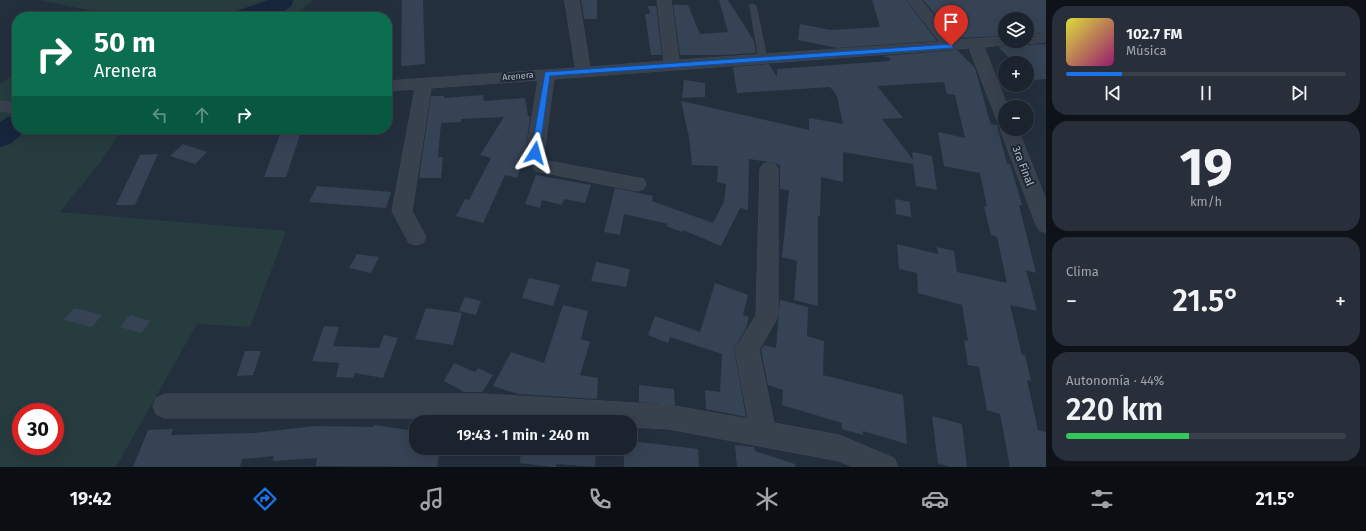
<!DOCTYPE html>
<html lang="es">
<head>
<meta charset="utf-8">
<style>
	body { margin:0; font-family:"Fira Sans",sans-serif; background:#282f3a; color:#f1f3f6; height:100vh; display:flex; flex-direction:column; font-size:15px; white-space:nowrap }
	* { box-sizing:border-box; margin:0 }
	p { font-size:13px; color:#a0a4aa }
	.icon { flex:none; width:22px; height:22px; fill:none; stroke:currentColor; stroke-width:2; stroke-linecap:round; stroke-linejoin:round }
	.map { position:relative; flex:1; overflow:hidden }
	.side { display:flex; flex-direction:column; gap:6px; padding:6px; background:#0f1319; width:320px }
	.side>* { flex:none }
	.hud { position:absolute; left:12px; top:12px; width:380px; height:122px; border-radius:16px; box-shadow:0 4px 16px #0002,0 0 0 1px #39404a; background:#0b6e4f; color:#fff; overflow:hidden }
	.controls { position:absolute; left:998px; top:12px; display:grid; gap:8px }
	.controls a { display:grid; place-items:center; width:36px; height:36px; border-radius:50%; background:#1b232e; box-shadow:0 4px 16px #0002,0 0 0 1px #39404a; font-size:20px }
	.speed { position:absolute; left:12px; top:403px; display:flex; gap:8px; font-size:20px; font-weight:700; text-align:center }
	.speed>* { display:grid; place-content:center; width:52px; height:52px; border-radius:50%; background:#1b232e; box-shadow:0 4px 16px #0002,0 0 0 1px #39404a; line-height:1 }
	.speed .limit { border:6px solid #d22; background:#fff; color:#111 }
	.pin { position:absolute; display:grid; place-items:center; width:34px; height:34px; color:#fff; margin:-41px -17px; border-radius:50% 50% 50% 0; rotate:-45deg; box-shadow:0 0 4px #0007 }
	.pin .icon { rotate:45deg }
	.me { position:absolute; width:44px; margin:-22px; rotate:8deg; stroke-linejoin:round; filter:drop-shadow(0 0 3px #0008) }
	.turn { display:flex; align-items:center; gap:14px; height:84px; padding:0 16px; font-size:18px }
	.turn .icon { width:52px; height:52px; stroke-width:2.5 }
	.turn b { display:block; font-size:28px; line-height:34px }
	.lanes { display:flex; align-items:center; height:38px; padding:0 16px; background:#0003; justify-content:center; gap:20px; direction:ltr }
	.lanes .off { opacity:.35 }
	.big { font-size:30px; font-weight:600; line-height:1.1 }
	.side .card { flex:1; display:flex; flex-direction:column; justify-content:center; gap:6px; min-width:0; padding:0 14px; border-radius:16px; background:#282f3a }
	.side .dial { align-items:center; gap:0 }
	.dial b { font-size:52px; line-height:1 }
	.song { display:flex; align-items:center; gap:12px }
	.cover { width:48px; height:48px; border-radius:6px; background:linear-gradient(135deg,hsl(60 70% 55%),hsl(320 70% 35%)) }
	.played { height:4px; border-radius:2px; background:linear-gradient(90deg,#1a73e8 20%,#39404a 20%) }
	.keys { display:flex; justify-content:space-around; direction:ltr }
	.heat { display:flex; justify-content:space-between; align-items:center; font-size:22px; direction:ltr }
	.charge { height:6px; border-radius:3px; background:linear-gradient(90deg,#34c759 44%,#39404a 0) }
	.trip { position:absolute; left:409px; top:415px; width:228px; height:40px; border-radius:16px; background:#1b232e; box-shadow:0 4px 16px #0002,0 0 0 1px #39404a; font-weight:600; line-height:40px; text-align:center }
	.tabs { display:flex; height:64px; justify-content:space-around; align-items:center; background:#0b0e12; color:#a0a4aa }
	.tabs .icon { width:28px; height:28px }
	.tabs .selected { color:#1a73e8 }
	.tabs b { font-size:18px; color:#f1f3f6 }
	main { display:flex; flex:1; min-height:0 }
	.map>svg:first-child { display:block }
</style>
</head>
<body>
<main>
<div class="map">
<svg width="1046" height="467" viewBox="0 0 1046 467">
	<rect width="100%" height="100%" fill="#242f3e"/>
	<!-- green -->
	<path fill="#263c3f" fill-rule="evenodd" d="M40 0H313L292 17H96L101 13Z
		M17 72V129H62L61 135 121 131 102 160 60 212 286 231 250 327 197 324 116 467H0V84ZM21 412H55V446H21Z"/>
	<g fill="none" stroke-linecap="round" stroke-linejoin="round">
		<!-- stream -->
		<path stroke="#17263c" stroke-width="4" d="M282 3 288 0"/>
		<!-- river -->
		<path fill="#17263c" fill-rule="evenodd" d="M268 0H293C293 19 243 17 230 17L234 12Z
			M17 115V129H28L10 144 0 147V122L7 117Z"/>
	</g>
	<!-- building -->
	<path fill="#364354" d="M402 0H423L425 64 401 66Z
		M581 0H597V19H584Z
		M719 0H728L754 41 756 53 723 55H680L673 5H688L700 34 728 32Z
		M872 0H906L937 41 837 48 798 40 800 24 831 30 880 27Z
		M923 0H1046V33L1027 34V19H1005V36L955 38Z
		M648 6H656L662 55H651L645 14H650Z
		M1016 41 1027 45 1046 44V79L1033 80 1027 74V63H1015L998 47 1013 45Z
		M957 50 975 68 988 115 991 124 997 125 1007 164H1010L1022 205H1019L1036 273 1026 270 1037 311 1010 305 1022 355H1025L1031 381 1027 380 1038 430 1046 432V467H1010L1000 414 987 410 979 367 968 365 964 340 968 341 962 305 918 293 917 273 899 269 897 244 938 254 937 247 954 251 957 272 1007 283 997 237 991 235 984 206 987 207 980 173 944 166 938 132 965 138 955 95 947 94 944 82 877 86 903 118 882 119 913 160 912 152 932 156 937 190 916 186 913 164 843 152V182L821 177 820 216H818V306L794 300 797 261 782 257 789 190 780 189V165L775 163 749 159 748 210 740 208 721 246 683 230 682 232 666 226 668 224 624 214 620 235 604 232 615 188 653 196 652 201 713 223 724 202 726 184 717 182 718 166 692 165 689 137 681 101 809 130V118L843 124 837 96 830 87 737 93 733 67 769 64 777 77V69L890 61V58L882 56Z
		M684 80 705 83V97L682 98Z
		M483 95 484 101 525 98 528 116 530 117 525 155 517 178 505 175 483 223 456 216 465 199 469 200 491 158 480 155 504 117 461 119V122L441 123 438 157H443L441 178H419L431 96H444V98Z
		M282 129H302L286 177H264Z
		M183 144 207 152 195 164 170 156Z
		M158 154 135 205H116L140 155Z
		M536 175 591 185 585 203 564 199 562 205 542 200 540 208 525 204Z
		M317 186 391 192 386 208 309 202Z
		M895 199 910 202 911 217 896 214Z
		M357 254 379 257 371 273 349 268Z
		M596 262 630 269 626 287 591 281Z
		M529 278 560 285 553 306 522 298Z
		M715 283 748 295 743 315 749 317 746 328 734 349 746 417 706 409 705 390 720 392 722 354 670 337 668 343 648 335 655 316 700 332Z
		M465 297 481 301 476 315 459 311Z
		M780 300 808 307 807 336 824 341 823 375 903 395 907 444 863 431V435L842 429V423L782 405 783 390 768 385 761 350 764 345 776 348Z
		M563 305 588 311 581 339 590 342 580 375 598 378 597 399 518 394 493 386 511 352 544 363Z
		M74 308 102 315 92 327 63 320Z
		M426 308 462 313 453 345 415 339Z
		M130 315 151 321 141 333 120 327Z
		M324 326 339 327 333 346 379 348 384 335 398 338 383 378 355 373 353 378 336 377 339 363 312 361Z
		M245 351H261L253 375 237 376Z
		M454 363 475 372 478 368 493 375 482 392H464L444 381Z
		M639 385 674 389 675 405 639 402Z
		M932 416 962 424 967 467H950L938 463Z
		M374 425 415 431 412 448H440L437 467 316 466 317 458 273 461 274 456 242 459 240 467H133L148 430 173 429 171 435 254 433 315 426 374 427Z
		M630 441 698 449 699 467H624V448H630Z
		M735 445 754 447 755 451 795 464V467H737Z
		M521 448H596L595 467 556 464V467H552L520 463Z"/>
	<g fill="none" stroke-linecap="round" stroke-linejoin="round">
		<!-- service casing -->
		<g stroke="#414a57" stroke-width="1">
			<path id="service" d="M753 4 756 6 767 59 763 61 759 59 750 6Z"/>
		</g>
		<!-- minor casing -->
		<g stroke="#414a57" stroke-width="1">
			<path id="minor" d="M565 0H579L590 67 664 61 657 0H671L679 60 940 42 907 0H921L954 40 1005 37V41H1015L1013 44 984 47 1008 107H1005V129H1018L1046 200V233L1039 230 1036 225 1000 129 1003 125 999 124 997 120 969 48 554 79 544 153 548 161 644 179 646 184 644 189 637 191 535 171 526 153 538 80 431 88 412 211 426 237 423 243 416 245 409 243 392 211 415 89 387 91V81L575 68Z
				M1046 34V42L1027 44 1020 41H1027V36Z
				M0 101 17 103V113L0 111Z
				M769 163 775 164 778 169V317L759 350 774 423 839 435 894 458 898 467H853L839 461 669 429 630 427V422H550L485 418H165L156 414 153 406 156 398 165 394H485L669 405 748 419 735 349 756 315 760 169 763 164Z"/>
		</g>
		<!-- service -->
		<use href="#service" fill="#38414e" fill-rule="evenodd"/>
		<!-- minor -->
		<use href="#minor" fill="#38414e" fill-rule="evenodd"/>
	</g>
	<!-- route -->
	<path fill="#1a73e8" stroke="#114b97" d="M951 44 953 45V48L550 76 539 153 535 156 531 153 545 72Z"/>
	<g text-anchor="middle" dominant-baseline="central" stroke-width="4" stroke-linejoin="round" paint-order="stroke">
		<!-- far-street labels -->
		<g font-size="9" fill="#b4bcc9" stroke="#1d2633">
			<text transform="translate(518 76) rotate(-5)">Arenera</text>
		</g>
		<!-- street labels -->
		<g font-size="11" fill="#b4bcc9" stroke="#1d2633">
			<text transform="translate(1023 166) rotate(69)">3ra Final</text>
		</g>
	</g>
</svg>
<div class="controls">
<a><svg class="icon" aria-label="layers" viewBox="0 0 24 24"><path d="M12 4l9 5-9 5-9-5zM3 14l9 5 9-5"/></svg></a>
<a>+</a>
<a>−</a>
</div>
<div class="speed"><div class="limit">30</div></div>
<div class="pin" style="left:951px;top:46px;background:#d93025"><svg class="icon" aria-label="arrive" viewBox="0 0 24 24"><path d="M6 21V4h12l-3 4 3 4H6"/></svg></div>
<svg class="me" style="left:535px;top:153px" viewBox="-20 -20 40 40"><path d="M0-17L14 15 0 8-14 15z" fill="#1a73e8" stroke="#fff" stroke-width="4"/></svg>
<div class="trip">19:43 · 1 min · 240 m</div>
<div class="hud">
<div class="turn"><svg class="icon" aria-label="right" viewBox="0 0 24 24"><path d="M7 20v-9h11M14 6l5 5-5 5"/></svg><div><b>50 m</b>Arenera</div></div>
<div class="lanes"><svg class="icon off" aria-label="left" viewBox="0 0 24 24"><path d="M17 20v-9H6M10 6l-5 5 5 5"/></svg><svg class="icon off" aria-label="ahead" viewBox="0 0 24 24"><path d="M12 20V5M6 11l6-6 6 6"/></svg><svg class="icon" aria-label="right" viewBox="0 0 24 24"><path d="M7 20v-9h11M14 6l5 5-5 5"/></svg></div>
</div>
</div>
<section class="side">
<div class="card">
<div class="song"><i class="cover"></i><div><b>102.7 FM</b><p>Música</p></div></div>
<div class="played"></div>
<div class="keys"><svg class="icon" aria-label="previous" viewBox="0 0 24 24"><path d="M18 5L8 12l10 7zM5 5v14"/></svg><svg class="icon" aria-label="pause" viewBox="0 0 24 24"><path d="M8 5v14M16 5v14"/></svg><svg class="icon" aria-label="next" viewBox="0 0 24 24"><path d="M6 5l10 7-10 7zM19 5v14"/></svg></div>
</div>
<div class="card dial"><b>19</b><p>km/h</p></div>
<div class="card"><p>Clima</p>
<div class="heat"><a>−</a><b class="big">21.5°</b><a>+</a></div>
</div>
<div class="card"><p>Autonomía · 44%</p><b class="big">220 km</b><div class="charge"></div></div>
</section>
</main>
<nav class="tabs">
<b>19:42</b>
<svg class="icon selected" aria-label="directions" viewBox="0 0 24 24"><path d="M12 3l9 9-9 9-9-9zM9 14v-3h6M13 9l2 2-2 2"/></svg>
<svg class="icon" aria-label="music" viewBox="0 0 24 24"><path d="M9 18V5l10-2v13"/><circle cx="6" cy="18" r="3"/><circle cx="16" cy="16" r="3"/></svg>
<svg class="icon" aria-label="phone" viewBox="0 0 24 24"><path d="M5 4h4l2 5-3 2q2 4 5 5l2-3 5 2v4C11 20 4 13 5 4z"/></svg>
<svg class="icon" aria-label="climate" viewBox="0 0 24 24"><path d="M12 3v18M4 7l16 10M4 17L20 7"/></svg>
<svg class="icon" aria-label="car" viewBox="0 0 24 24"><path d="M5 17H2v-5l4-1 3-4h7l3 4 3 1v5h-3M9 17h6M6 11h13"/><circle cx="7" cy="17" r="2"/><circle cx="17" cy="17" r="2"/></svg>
<svg class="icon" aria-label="filters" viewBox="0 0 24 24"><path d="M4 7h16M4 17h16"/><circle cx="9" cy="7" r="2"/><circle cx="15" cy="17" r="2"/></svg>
<b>21.5°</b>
</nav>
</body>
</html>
